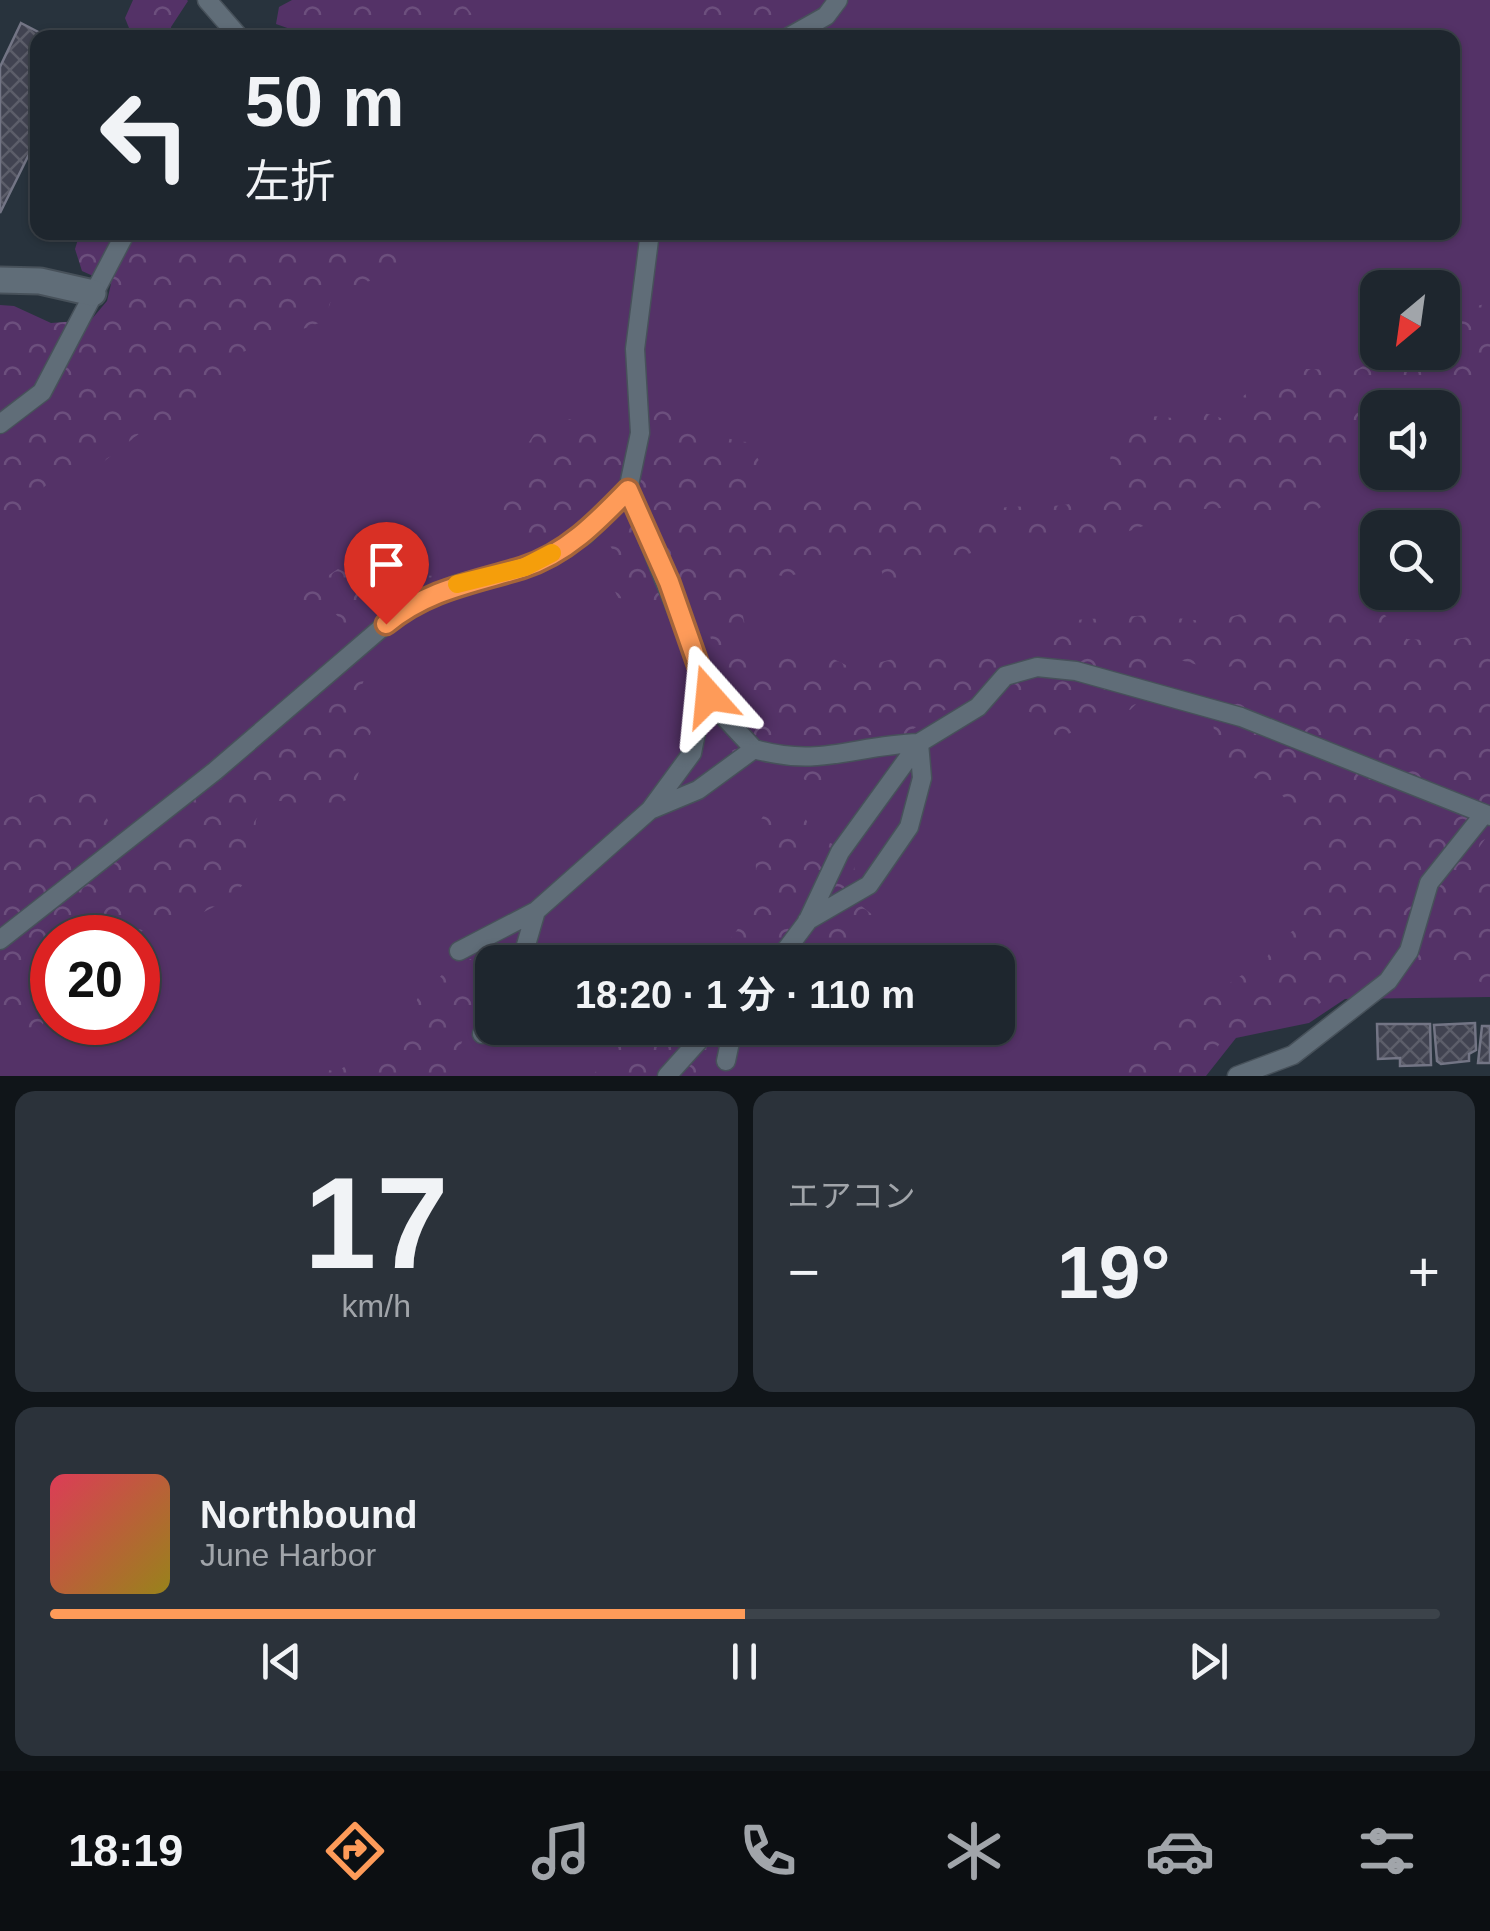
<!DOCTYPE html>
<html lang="ja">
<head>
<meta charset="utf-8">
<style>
	body { margin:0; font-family:Helvetica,"Noto Sans JP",sans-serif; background:#2b323a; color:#f1f3f6; height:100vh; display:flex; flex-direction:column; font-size:38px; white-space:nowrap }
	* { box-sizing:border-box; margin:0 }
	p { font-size:32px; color:#a1a5aa }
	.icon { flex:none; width:55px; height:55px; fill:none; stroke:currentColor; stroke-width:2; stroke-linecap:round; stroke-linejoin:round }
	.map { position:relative; height:1076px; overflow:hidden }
	.side { display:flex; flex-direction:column; gap:15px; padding:15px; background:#101519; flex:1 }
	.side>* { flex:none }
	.banner { position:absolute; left:30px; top:30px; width:1430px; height:210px; border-radius:20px; box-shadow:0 2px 8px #0004,0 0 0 2px #3c434a; background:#1e262e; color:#f1f3f6; overflow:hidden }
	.needle { width:65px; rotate:209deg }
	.buttons { position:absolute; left:1360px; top:270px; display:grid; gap:20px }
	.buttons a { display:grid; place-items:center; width:100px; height:100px; border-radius:20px; background:#1e262e; box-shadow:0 2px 8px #0004,0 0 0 2px #3c434a; font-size:50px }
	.speed { position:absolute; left:30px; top:915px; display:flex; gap:20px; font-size:50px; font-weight:700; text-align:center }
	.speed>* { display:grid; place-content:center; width:130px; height:130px; border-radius:50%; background:#1e262e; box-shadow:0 2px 8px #0004,0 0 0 2px #3c434a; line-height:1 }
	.speed .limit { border:15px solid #d22; background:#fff; color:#111 }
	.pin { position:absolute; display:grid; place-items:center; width:85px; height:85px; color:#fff; margin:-102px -42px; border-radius:50% 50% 50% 0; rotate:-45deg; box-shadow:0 0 10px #0007 }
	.pin .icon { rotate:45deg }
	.me { position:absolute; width:110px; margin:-55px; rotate:342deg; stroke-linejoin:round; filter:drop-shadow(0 0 8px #0008) }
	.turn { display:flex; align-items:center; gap:35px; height:210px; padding:0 50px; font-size:45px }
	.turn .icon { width:130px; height:130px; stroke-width:2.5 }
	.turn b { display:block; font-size:70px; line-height:85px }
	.big { font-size:75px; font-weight:700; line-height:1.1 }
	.side .widget { flex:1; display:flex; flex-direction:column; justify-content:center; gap:15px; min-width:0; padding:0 35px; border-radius:20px; background:#2b323a }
	.side .dial { align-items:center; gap:0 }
	.dial b { font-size:130px; line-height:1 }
	.song { display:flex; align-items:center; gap:30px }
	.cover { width:120px; height:120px; border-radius:15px; background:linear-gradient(135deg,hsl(350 70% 55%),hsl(50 70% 35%)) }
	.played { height:10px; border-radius:5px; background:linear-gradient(90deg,#fe9b59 50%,#3c434a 50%) }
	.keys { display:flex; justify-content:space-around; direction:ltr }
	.heat { display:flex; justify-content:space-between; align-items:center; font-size:55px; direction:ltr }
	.side .tiles { flex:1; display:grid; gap:15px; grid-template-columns:1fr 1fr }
	.widget:last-child { grid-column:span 2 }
	.trip { position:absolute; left:475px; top:945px; width:540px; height:100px; border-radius:20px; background:#1e262e; box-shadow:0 2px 8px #0004,0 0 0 2px #3c434a; font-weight:700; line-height:100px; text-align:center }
	.tab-bar { display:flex; height:160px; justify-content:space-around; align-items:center; background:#0c0f12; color:#a1a5aa }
	.tab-bar .icon { width:70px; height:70px }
	.tab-bar .current { color:#fe9b59 }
	.tab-bar b { font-size:45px; color:#f1f3f6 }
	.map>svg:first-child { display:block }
</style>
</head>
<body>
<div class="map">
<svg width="1490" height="1076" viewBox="0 0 1490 1076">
	<defs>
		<pattern id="forest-crowns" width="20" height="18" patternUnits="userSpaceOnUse" patternTransform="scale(2.5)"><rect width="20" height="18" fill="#543267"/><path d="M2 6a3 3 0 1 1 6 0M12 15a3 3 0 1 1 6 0" fill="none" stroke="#6c4f7d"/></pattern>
		<pattern id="building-cross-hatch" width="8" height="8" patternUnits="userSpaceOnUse" patternTransform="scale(2.5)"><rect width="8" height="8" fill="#414351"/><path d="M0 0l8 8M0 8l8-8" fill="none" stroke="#5c5e6a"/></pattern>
	</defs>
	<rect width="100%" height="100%" fill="#28333d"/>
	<!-- green -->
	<path fill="#543267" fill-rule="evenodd" d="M325 0H1490V997L1345 999 1309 1023 1236 1038 1206 1076H0V501L193 233 1452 232V38L307 37ZM1378 288H1442V352H1378ZM1378 408H1442V472H1378ZM1378 528H1442V592H1378ZM52 938H138V1022H52ZM492 962H998V1028H492Z"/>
	<!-- forest -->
	<path fill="url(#forest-crowns)" d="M133 0H187L188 1 171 27 172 37 133 38 125 18Z
		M292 0H461L480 25 525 37H313L276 24 279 7Z
		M682 0H814C791 16 754 27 727 37 711 43 681 38 663 37Z
		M80 233H494L478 246 421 254 392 274 334 292 324 321 235 355 195 425 168 432 140 433 93 470 61 473 44 487 36 521 10 538H0V305L14 306 51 323 91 320 107 301 111 284 82 271 75 249Z
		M1490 303V383L1419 407 1378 408 1377 429 1330 473 1321 507 1294 525C1200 485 1168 525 1082 545 1063 550 1047 534 1031 538 1010 543 968 553 950 560 927 569 910 579 886 585L880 566 863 558 785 577 761 570 745 585 743 616 750 650 788 646 821 653 854 669 924 651 955 657 996 646 1040 652 1059 629 1074 620 1151 615 1211 622 1275 605 1345 603 1385 615 1407 639 1445 641 1474 636 1490 647V832L1475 853 1490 884V987L1433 957 1417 968 1356 978 1306 1013H1284L1229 1034 1196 1070 1198 1076H1099L1145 1030 1193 1007 1265 960 1277 942 1298 927 1307 903 1297 862 1304 847C1288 782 1277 792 1225 763 1215 741 1204 712 1226 692 1235 684 1245 685 1253 674L1237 665 1215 670 1177 659 1155 669 1148 692 1130 710C1103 709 1084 732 1057 737L1030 712 985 695 937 713 821 791 773 758 743 760 723 744C718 711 719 628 696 606L618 598 606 572 614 552 605 538 582 524 541 535 506 534 492 520 490 498 523 487 525 448 539 427 563 418 609 428 629 424 659 407H690C708 425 723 443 750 442L774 492 791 504C819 492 848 504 875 492L888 506 915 494 948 518C969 517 988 508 1009 507 1061 504 1108 517 1112 443L1152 416 1173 418 1188 408 1221 418C1234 396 1282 370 1307 369 1344 368 1347 384 1378 353L1442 352 1443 313Z
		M338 569 373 585 413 575 438 576 443 601C404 619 379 646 362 685L376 715 351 798 316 813 289 801H268L256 820 251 874 233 897 200 914 142 931 135 937 52 938V1009L41 1027 21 1028 0 1048V803C20 804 30 796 47 792 64 787 80 792 97 795L112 830 137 855 179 838 196 818 187 780 214 755 248 756 264 750 339 674 348 628 334 612 316 618 299 610 297 596Z
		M798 808 819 839 852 851 859 904 880 921 877 946 852 962H701C734 944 755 911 756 873 756 848 750 835 765 813Z
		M508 941 517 948 512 962H492L489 1008 468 1027 448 1076H295L311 1065 336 1072 414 1024 417 999 446 971Z
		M634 1028H745L727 1049 698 1064 695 1076H592Z"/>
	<!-- building -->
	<path fill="url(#building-cross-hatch)" stroke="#737585" stroke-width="2.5" d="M21 23 50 38H38V136L0 213V67Z
		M1475 1023 1476 1050 1469 1054V1061L1441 1064 1437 1061 1434 1025Z
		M1377 1024H1430L1431 1065 1400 1066V1058L1378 1059Z
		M1482 1026H1490V1063H1478Z"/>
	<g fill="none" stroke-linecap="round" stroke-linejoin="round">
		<!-- lane casing -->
		<g stroke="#47515a" stroke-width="21">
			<path id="lane" d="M207 0 240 38
				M787 38 826 16 838 0
				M0 424 42 392 126 232
				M707 687 715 707 754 749
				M650 810 698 790 754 749C821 768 854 745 919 743L922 778 909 827 869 885 807 921
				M0 940 215 771 407 606 455 585 525 567 585 535 628 490 640 433 635 349 650 232
				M459 951 536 911
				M521 962 536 911 650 810 692 753 706 683 628 490
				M777 962 807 922 840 852 919 743 978 707 1005 676 1037 667 1076 671 1241 717 1490 816
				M482 1034 492 1017
				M726 1061 733 1028
				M667 1076 710 1028
				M1237 1076 1293 1055 1388 981 1409 951 1429 883 1484 814"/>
		</g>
		<!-- street casing -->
		<g stroke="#47515a" stroke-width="29">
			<path id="street" d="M0 280 40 281 93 293"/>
		</g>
		<!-- lane -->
		<use href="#lane" stroke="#606d78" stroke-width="18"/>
		<!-- street -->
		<use href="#street" stroke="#606d78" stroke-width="25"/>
	</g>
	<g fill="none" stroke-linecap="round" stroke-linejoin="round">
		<!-- route casing -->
		<g stroke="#a5653a" stroke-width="25">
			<path id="route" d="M386 624C427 590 472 583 522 568 566 554 597 522 628 490L669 582 709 696"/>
		</g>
		<!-- route -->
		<use href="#route" stroke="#fe9b59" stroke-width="18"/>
		<!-- slow -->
		<path stroke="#f59e0b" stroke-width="18" d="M457 584 525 567 552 553"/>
	</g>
</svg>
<div class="buttons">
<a><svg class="needle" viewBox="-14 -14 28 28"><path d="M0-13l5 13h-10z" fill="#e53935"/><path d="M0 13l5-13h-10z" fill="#a1a5aa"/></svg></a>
<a><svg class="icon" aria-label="sound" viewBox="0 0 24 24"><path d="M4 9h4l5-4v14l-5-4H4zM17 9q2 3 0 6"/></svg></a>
<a><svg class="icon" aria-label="search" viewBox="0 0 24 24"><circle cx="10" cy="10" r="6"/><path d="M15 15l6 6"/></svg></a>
</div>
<div class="speed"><div class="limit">20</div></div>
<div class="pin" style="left:386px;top:624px;background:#d93025"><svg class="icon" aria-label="arrive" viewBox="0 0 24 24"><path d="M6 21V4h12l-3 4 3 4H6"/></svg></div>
<svg class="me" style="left:709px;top:696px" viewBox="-20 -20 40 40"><path d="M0-17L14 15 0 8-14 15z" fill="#fe9b59" stroke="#fff" stroke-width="4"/></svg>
<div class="trip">18:20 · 1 分 · 110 m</div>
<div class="banner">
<div class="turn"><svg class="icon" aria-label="left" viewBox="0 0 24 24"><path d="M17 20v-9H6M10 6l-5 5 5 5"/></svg><div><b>50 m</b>左折</div></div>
</div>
</div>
<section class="side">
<div class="tiles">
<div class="widget dial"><b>17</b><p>km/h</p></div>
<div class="widget"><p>エアコン</p>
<div class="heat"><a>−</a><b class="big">19°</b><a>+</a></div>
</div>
<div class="widget">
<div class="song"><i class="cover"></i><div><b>Northbound</b><p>June Harbor</p></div></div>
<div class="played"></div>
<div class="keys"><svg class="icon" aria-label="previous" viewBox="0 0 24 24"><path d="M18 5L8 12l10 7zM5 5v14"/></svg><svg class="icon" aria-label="pause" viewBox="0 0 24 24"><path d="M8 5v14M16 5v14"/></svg><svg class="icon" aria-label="next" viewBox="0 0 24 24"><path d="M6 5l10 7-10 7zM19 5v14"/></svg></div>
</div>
</div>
</section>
<nav class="tab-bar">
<b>18:19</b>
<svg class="icon current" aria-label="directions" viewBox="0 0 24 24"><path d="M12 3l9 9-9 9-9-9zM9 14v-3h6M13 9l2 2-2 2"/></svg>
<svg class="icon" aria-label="music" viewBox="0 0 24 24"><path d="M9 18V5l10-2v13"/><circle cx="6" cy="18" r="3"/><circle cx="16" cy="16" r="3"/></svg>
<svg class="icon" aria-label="phone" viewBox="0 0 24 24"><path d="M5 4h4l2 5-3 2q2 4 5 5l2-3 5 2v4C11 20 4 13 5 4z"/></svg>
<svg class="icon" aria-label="climate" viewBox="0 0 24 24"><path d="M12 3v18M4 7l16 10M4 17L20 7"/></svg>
<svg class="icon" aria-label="car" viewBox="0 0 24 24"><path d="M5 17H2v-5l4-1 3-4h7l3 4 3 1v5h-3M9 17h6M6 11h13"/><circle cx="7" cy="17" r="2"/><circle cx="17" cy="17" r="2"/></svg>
<svg class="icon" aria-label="filters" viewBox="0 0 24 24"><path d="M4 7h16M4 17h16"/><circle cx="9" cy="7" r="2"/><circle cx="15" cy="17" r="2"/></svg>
</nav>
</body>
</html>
